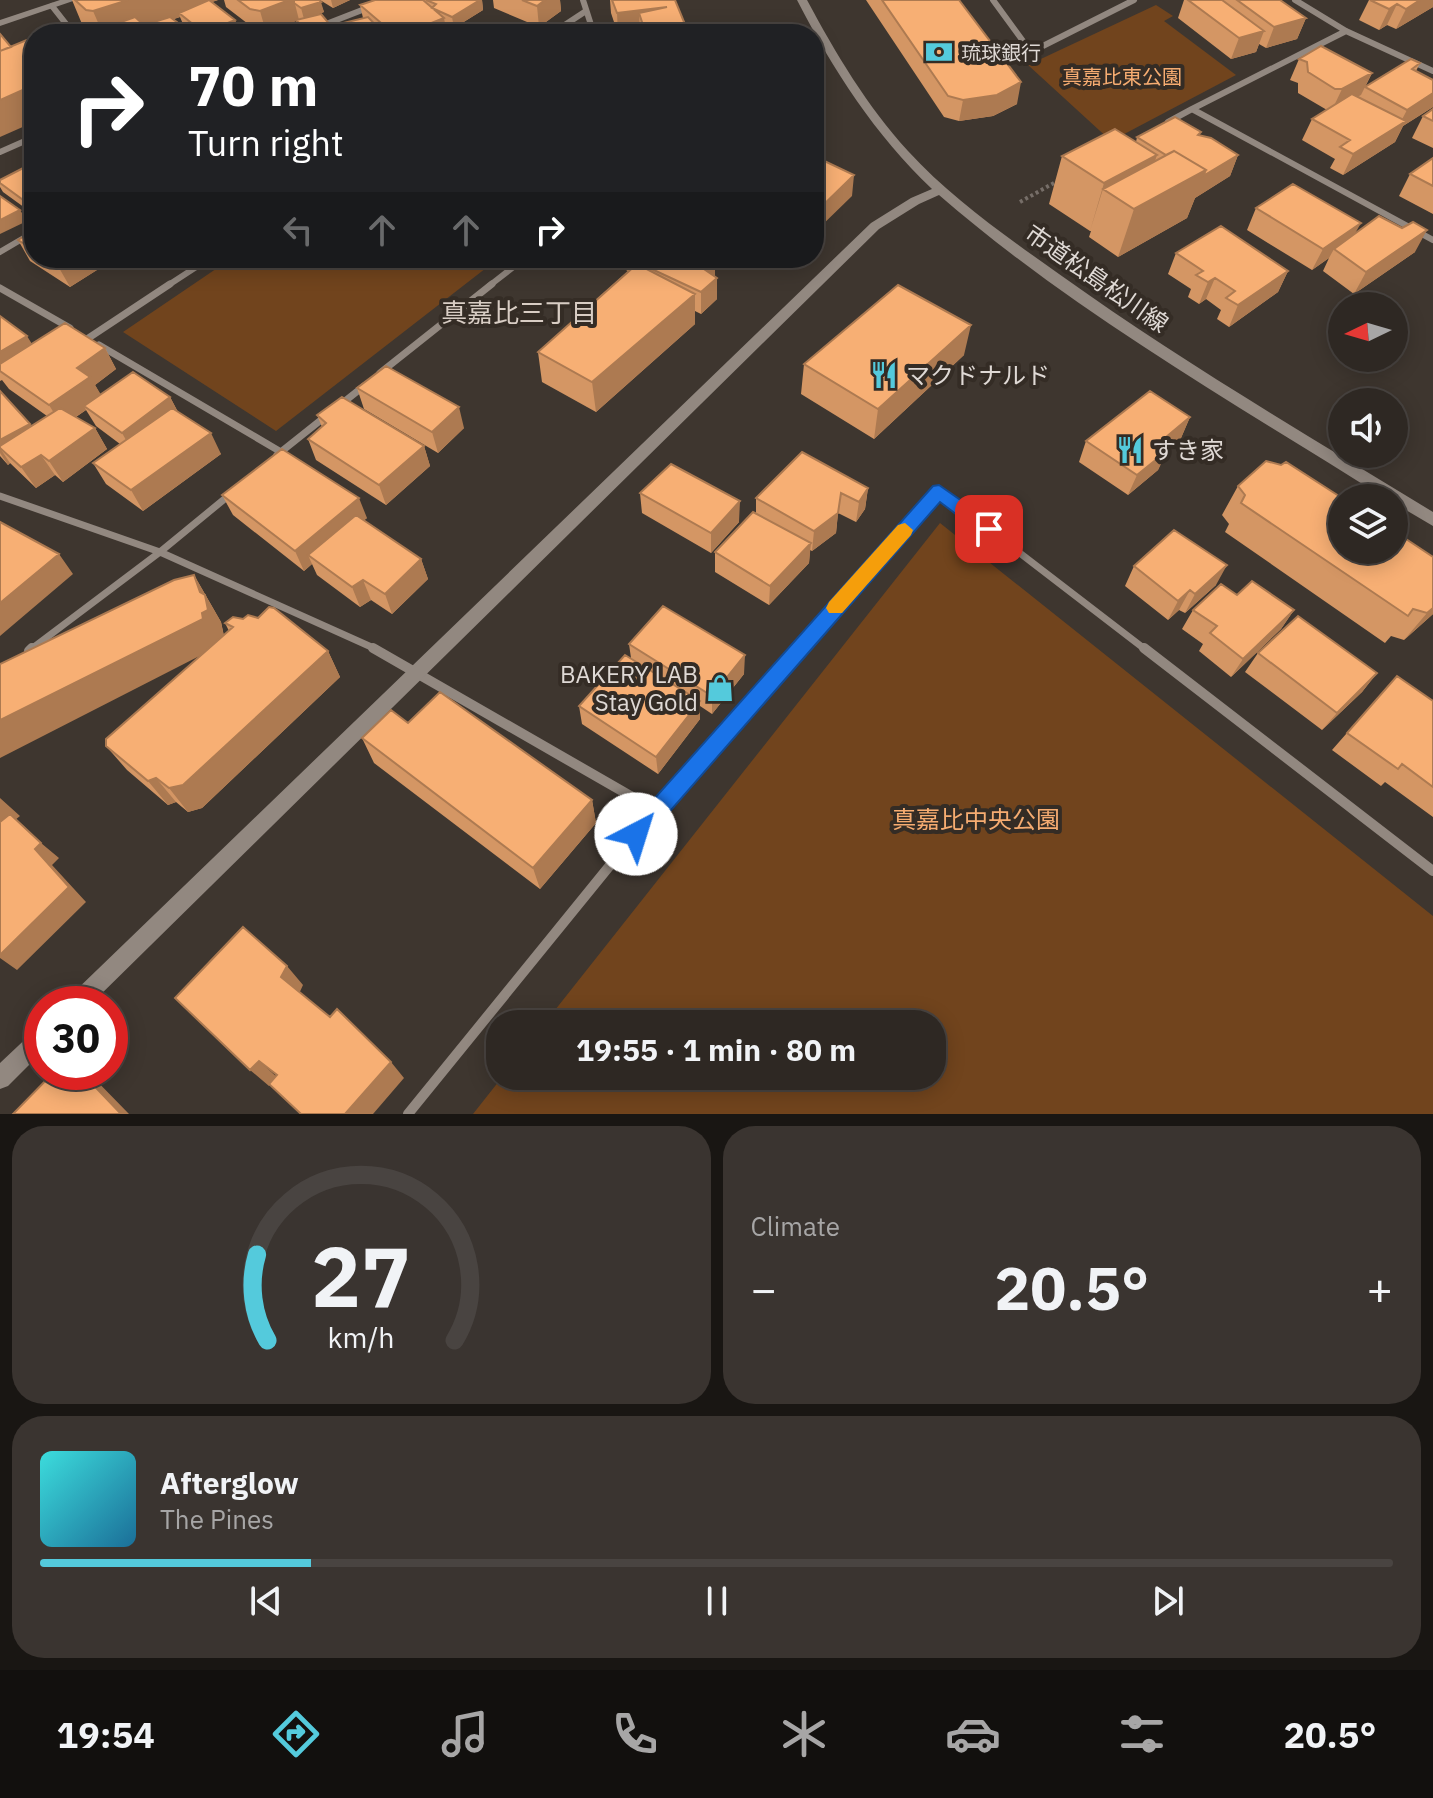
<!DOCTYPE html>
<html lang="en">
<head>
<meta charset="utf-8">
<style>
	body { margin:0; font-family:"IBM Plex Sans","Noto Sans JP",sans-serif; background:#3a3430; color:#f1f3f6; height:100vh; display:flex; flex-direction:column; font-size:30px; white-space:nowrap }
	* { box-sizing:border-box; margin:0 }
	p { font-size:26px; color:#a7a6a6 }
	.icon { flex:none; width:44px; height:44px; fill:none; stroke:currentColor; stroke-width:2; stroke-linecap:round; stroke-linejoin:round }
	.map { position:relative; height:1114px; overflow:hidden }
	.details { display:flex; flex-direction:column; gap:12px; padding:12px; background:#191613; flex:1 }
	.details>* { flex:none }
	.hud { position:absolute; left:24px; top:24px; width:800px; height:244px; border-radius:32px; box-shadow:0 4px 20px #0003,0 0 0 2px #494441; background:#202124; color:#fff; overflow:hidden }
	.needle { width:52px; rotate:265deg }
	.fabs { position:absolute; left:1328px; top:292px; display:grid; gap:16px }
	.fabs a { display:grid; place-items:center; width:80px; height:80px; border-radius:50%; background:#2e2823; box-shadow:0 4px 20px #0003,0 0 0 2px #494441; font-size:40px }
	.speed { position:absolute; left:24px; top:986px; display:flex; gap:16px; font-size:40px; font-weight:700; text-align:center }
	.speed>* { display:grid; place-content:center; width:104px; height:104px; border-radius:50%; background:#2e2823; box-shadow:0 4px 20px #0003,0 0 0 2px #494441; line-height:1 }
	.speed .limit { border:12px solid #d22; background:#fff; color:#111 }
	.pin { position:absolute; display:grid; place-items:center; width:68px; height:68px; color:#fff; margin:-34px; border-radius:16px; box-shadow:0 4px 12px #0006 }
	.me { position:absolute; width:88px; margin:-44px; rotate:40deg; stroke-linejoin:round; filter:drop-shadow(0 0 6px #0008) }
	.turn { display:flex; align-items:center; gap:28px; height:168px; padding:0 32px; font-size:36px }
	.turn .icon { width:104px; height:104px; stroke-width:2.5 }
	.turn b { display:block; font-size:56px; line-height:68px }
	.lanes { display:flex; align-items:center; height:76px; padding:0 32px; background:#0003; justify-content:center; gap:40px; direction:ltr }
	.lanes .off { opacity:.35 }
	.big { font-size:60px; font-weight:700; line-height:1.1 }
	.details .tile { flex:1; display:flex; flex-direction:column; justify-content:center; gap:12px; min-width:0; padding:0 28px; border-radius:32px; background:#3a3430 }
	.details .dial { align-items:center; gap:0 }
	.dial svg { height:208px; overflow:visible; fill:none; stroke:#494441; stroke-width:7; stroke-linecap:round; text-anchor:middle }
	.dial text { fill:#f1f3f6; stroke:none }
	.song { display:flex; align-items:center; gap:24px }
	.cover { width:96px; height:96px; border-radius:12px; background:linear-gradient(135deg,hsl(180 70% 55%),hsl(200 70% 35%)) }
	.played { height:8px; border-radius:4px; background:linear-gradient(90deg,#54cadc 20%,#494441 20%) }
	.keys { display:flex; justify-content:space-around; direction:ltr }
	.heat { display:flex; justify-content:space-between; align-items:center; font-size:44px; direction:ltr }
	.details .tiles { flex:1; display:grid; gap:12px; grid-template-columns:1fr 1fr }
	.tile:last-child { grid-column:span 2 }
	.trip { position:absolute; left:486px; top:1010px; width:460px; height:80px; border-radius:32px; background:#2e2823; box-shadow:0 4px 20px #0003,0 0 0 2px #494441; font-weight:700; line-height:80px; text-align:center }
	.tabs { display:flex; height:128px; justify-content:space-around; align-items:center; background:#12100e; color:#a7a6a6 }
	.tabs .icon { width:56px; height:56px }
	.tabs .current { color:#54cadc }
	.tabs b { font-size:36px; color:#f1f3f6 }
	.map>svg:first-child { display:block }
</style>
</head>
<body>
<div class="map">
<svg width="1433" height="1114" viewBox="0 0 1433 1114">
	<rect width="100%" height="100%" fill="#3e362f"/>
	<!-- green -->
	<path fill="#71441d" d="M1156 5 1173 16 1164 21 1236 75 1111 141 1028 65Z
		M232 258H499L276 431 123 332Z
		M940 523 1433 916V1114H473L503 1076H932V1024H544Z"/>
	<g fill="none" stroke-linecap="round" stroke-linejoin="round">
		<!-- path -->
		<path stroke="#766e68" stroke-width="4" stroke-dasharray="3 3" stroke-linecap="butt" d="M1020 202 1061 179"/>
		<!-- street-far2 -->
		<path stroke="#928880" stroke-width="6" d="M583 0 594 34
			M993 0 1031 52 1134 0
			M1295 0 1346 31 1433 71
			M52 6 74 34
			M321 26 388 0
			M1346 31 1192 109 1433 240
			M551 34 586 11
			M1168 122 1192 109
			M0 152 34 137
			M0 252 34 232
			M167 286 210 258
			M489 286 525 258"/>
		<!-- street-far1 -->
		<path stroke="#928880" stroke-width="7" d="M0 288 70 328
			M87 339 170 284
			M99 345 281 452
			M380 373 492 284
			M340 405 364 386
			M277 455 326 416
			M0 496 160 552 378 650
			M30 650 160 552 233 492
			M797 650 939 491 1146 650"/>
		<!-- street -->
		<path stroke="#928880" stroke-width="10" d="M373 648 655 810 408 1114
			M1144 648 1433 871
			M29 651 32 648
			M655 810 799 648"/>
		<!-- secondary -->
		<path fill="#928880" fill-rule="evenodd" d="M60 0H76L0 26V20Z
			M797 0H807C836 54 867 106 908 151 952 199 1007 237 1059 274 1179 360 1307 435 1433 512V526L1394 503V498H1385C1234 403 1075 313 939 195L919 204 879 229 91 1004H66L69 997 871 223 911 198 932 189C875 135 833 70 797 0Z
			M42 1027V1052L8 1086 0 1089V1063L35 1030Z"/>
	</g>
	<!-- wall -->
	<path fill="#d49664" d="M72 0H218L212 2 235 20 239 30 231 34H195L183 24 180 17 174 19 193 34H93L82 24Z
		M224 0H319L324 12 310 17 331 26 363 18 360 5 375 0H482L483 10 454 28 445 24 447 34H300L296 21 266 32 256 30 226 7Z
		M320 0H350L333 8Z
		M493 0H560L561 11 539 27 494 8Z
		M610 0H675L689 34H640V32L618 34 611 13Z
		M866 0H959L1017 104 993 116 959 121 944 117Z
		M1184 0H1280L1306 18 1297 39 1266 48 1259 44 1256 52 1231 59 1178 18Z
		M1369 0H1433V7L1396 29 1387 25 1379 30 1359 20Z
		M1299 59 1372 73 1365 87 1420 63 1416 71 1433 107 1403 126 1395 142 1343 175 1330 168 1335 159 1302 140 1312 119 1327 110 1298 93V83L1290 80Z
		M1433 109V148L1412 138 1423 116Z
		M1200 135 1238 155 1230 176 1195 198 1187 218 1118 257 1089 237 1091 231H1090L1049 204 1062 156 1136 142 1137 137Z
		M1433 158V214L1399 196 1410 174Z
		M34 166V212L32 213 3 192 0 187V180Z
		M1256 208 1355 234 1415 252 1354 294 1323 271 1329 258 1312 270 1247 230Z
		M34 230V258H116L70 287 30 261 18 240Z
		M1176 253 1288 271 1278 292 1229 327 1217 319 1221 310 1206 299 1199 304 1188 297 1191 289 1168 274Z
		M602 258H715V276L717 278V299L701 314 695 311V324L596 412 542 382 538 352 628 271Z
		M0 316 32 344 105 348 116 369 95 385 100 394 170 397 178 412 221 454 143 511 106 484 93 463 120 444 96 426 86 410 76 417 95 428 107 449 63 482 55 475 36 488 10 463 8 465 0 456V391L31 426 47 416 9 389 2 380 0 381Z
		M964 355 874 439 801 394 804 364Z
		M357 388 464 428 438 453 364 409Z
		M317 415 424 446 430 466 386 505 316 460 308 439 322 427Z
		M1190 417 1181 438 1167 449 1158 470 1128 495 1079 462 1086 441Z
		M1238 486 1433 614 1404 640 1391 636 1385 643 1225 532 1229 524 1222 515Z
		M868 488 865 509 856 522 838 513 836 533 812 551 810 550 809 563 769 605 715 572V552L756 514V498Z
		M640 493 739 522 711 553 642 513Z
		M222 495 367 518 364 520 421 559 428 579 392 614 371 600 360 607 317 575 312 564 304 571 233 515Z
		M1134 566 1216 585 1185 613 1179 610 1168 620 1125 586Z
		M194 575 221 622 224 636 229 631 225 623 328 651 340 677 202 808 188 812 176 802 168 805 127 770 106 746 202 654Z
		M1237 595 1294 610 1281 629 1231 677 1199 651 1203 644 1182 629 1193 610Z
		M629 644 744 674 712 714 700 706V719L658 774 582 724 579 706 631 658Z
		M1258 653 1377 673 1362 692 1322 730 1245 672Z
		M1397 676 1433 701V817L1385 782 1381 786 1332 750Z
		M408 723 592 800 596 823 540 889 374 763 362 738Z"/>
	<!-- shaded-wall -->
	<path fill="#ad7a51" d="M128 0H218L179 13 180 17 146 28 103 34 93 11Z
		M289 0H294L299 20 266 32 260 11Z
		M331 0H350L333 8Z
		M480 0H482L483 10 454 28 452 17Z
		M545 0H560L561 11 539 27 537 6Z
		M1420 0H1433V7L1396 29 1406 9Z
		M321 2 324 12 304 19 301 8Z
		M1397 4 1387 25 1379 30 1389 9Z
		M667 7 639 13 640 32 618 34 617 13Z
		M444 18 447 34H404Z
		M1306 18 1297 39 1266 48 1274 27Z
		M235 20 239 30 231 34H204Z
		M1264 31 1256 52 1231 59 1239 38Z
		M1372 73 1361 95 1332 110 1342 89Z
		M1021 82 1017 104 993 116 959 121 963 100Z
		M34 85V122L0 137V100Z
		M1433 93V107L1403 126 1395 142 1343 175 1353 154 1399 125 1407 110Z
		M819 117 817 139H814V118Z
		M1157 155 1141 203 1103 189 1090 231 1104 183Z
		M1238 155 1230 176 1195 198 1187 218 1118 257 1134 209 1206 170Z
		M854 175 852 196 814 233V214Z
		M34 198V212L32 213 26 202Z
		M20 210 27 221 0 234V220Z
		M1361 223 1349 244 1334 249 1329 258 1312 270 1323 249Z
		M1427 230 1415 252 1354 294 1366 272Z
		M71 258H116L70 287 58 266Z
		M638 258H662L643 265 644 272 639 276Z
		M704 258H715V278H717V299L701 314V292Z
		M1288 271 1278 292 1229 327 1238 305Z
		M1215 278 1206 299 1199 304 1208 282Z
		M695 294V324L596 412 592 382Z
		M971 325 964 355 874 439 878 409Z
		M27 336 40 357 0 371V352Z
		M105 348 116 369 95 385 103 398 84 406 86 410 62 426 49 405 77 368Z
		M170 397 181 418 134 454 122 433Z
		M459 407 464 428 438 453 432 432Z
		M1190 417 1181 438 1150 464 1159 443Z
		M30 424 43 445 0 448V440Z
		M95 428 107 449 63 482 49 461Z
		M211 433 221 454 143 511 131 490Z
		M424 446 430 466 386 505 379 485Z
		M0 448 10 463 8 465 0 453Z
		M1168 450 1158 470 1128 495 1137 475Z
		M41 455 55 475 36 488 21 467Z
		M868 488 865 509 856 522 859 502Z
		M359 498 367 518 316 561 308 555 312 564 304 571 295 551Z
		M740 501 739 522 711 553V533Z
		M838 513 836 533 812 551 814 531Z
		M811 543 809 563 769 605 770 586Z
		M59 554 73 574 0 636V603Z
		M421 559 428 579 392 614 385 594Z
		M1227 565 1216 585 1185 613 1195 594Z
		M194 575 221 622 224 637 219 646 0 758V720L200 592Z
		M363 580 371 600 360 607 352 587Z
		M1190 590 1179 610 1168 620 1178 601Z
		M1433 608V614L1404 640 1427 613Z
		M1294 610 1281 629 1231 677 1243 659Z
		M328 651 340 677 202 808 188 812 169 788Z
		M745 655 744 674 712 714V696Z
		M1377 673 1362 692 1322 730 1337 713Z
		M700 701V719L658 774 656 757Z
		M156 778 176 802 168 805 148 781Z
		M0 798 20 816 0 832Z
		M592 800 596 823 540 889 533 868Z
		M41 843 59 858 52 865 86 902 17 970 0 958V955L35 849Z
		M287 966 303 985 298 996 281 977Z
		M259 1061 278 1078 269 1086 250 1070Z
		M391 1062 404 1078 373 1114H345Z
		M81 1072H88L129 1114H121Z"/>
	<!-- building -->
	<path fill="#f7af74" stroke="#ad7a51" stroke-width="2" d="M75 0H128L93 11 86 10Z
		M209 0 235 20 204 33 179 13Z
		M238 0H289L260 11 250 9Z
		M294 0H319L321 2 301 8 294 3Z
		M375 0H423L444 18 404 34H394L360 5Z
		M426 0H480L452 17 432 8 436 4Z
		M522 0H545L537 6Z
		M612 0H675L689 34H646L639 13 667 7 617 13Z
		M882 0H959L1021 82 997 95 963 100 948 96Z
		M1188 0H1222L1264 31 1239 38Z
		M1237 0H1280L1306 18 1274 27Z
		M1370 0H1420L1406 9 1397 4 1389 9Z
		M321 14 331 26 368 17 384 34H305L308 33 296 20Z
		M135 17 154 34H98L96 31Z
		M170 17 193 34H154L144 25Z
		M0 34 11 47 0 51Z
		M34 37V85L0 100V51Z
		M1321 46 1372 73 1342 89H1335L1308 72 1307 62 1299 59Z
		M1411 59 1420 63 1412 69 1433 80V93L1407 110 1365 87Z
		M1352 94 1406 121 1353 154 1340 147 1350 140 1312 119Z
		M814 109 819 117 814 118Z
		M1433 109V121L1423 116Z
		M1175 117 1201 132 1198 135 1211 138 1238 155 1203 176 1206 170 1174 151 1166 155 1137 137Z
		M1115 129 1157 155 1104 183 1062 156Z
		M1174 151 1206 170 1134 209 1103 189Z
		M818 158 854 175 814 214V161Z
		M1433 158V186L1410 174Z
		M31 164 34 166V198L26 202 0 183V180Z
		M1293 184 1361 223 1323 249 1256 208Z
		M0 196 20 210 0 220Z
		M1379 216 1402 228 1413 222 1427 230 1366 272 1334 249Z
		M1221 226 1288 271 1238 305 1226 298 1235 291 1215 278 1208 282 1196 275 1203 271 1176 253Z
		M34 230V250L18 240Z
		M46 258H71L58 266Z
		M652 258H714L704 269 717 278 701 292 643 265Z
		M637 264 695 294 592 382 538 352Z
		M898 285 971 325 878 409 804 364Z
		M0 316 27 336 0 352Z
		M65 323 105 348 77 368 90 377 49 405 0 371V364Z
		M386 366 459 407 432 432 357 388Z
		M133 372 170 397 122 433 84 406Z
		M0 391 30 424 0 440Z
		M1150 391 1190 417 1159 443 1168 450 1137 475 1086 441Z
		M342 397 424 446 379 485 308 439 326 423 317 415Z
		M60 408 95 428 49 461 41 455 21 467 0 448V446Z
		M172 408 211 433 131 490 93 463Z
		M282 449 359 498 295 551 222 495Z
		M802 452 868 488 859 502 841 493 838 513 814 531 756 498Z
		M1266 461 1281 465 1286 462 1342 498V550H1394V531L1433 557V608L1427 613 1413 609 1408 616 1241 503 1245 495 1238 486Z
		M671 464 740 501 711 533 640 493Z
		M753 512 811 543 770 586 715 552Z
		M356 515 421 559 385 594 363 580 352 587 308 555Z
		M0 522 59 554 0 603Z
		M1174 530 1227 565 1195 594 1190 590 1178 601 1134 566Z
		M194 575 200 592 205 595 208 610 202 613 203 619 0 720V664L174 580Z
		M1252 581 1294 610 1243 659 1210 633 1217 626 1193 610 1221 584 1237 595Z
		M663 606 745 655 712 696 629 644Z
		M269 607 274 608 328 651 183 785 169 788 156 778 148 781 106 746V739L233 627 225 623 233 617 243 619 248 615 258 618Z
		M1298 616 1377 673 1337 713 1258 653Z
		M625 655 700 701 656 757 579 706Z
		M1397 676 1433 701V787L1402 764 1398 769 1347 733Z
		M440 692 592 800 533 868 362 738 391 710 408 723Z
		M10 814 41 843 35 849 69 887 0 955V822Z
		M243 927 287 966 281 977 330 1017 337 1009 391 1062 345 1114H301L269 1084 277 1075 259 1061 250 1070 175 998Z
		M54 1072H81L121 1114H13Z"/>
	<!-- route -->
	<path fill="#1a73e8" stroke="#114b97" stroke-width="2" d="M939 485 995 524 998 529 995 534H982L940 502 644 841 636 844 629 841 626 834 629 827 933 486Z"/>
	<!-- slow -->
	<path fill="#f59e0b" d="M905 523 913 530 911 535 842 613H829L826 608 829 602 898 525Z"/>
	<!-- icons -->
	<defs>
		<g id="bank-bare" transform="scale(2.16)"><path d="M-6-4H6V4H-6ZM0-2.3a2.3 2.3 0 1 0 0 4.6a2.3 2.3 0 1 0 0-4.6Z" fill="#54cadc" stroke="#342c25" stroke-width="2.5" paint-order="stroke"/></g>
		<g id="restaurant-bare" transform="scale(2.16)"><path d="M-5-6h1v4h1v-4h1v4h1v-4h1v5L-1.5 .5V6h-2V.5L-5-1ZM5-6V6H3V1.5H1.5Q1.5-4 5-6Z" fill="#54cadc" stroke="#342c25" stroke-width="2.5" paint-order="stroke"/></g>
		<g id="shop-bare" transform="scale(2.16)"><path d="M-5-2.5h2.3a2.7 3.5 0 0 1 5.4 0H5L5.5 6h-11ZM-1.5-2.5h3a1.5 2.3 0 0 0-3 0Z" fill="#54cadc" stroke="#342c25" stroke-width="2.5" paint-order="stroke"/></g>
	</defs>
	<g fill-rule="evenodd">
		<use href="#bank-bare" x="939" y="52"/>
		<use href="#restaurant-bare" x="884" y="375"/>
		<use href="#restaurant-bare" x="1130" y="450"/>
		<use href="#shop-bare" x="720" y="688"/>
	</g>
	<g text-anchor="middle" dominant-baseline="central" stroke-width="8" stroke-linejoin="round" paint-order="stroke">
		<!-- far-poi labels -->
		<g font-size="20" fill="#dfd9d5" stroke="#342c25" text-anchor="start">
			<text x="961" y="52">琉球銀行</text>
		</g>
		<!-- far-park labels -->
		<g font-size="20" fill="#f6ac71" stroke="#342c25">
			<text x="1122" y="76">真嘉比東公園</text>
		</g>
		<!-- street labels -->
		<g font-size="24" fill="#dfd9d5" stroke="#342c25">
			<text transform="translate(1097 278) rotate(35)">市道松島松川線</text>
		</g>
		<!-- poi labels -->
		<g font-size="24" fill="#dfd9d5" stroke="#342c25" text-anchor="start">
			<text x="906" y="375">マクドナルド</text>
			<text x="1152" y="450">すき家</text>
			<text x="698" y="674" text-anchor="end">BAKERY LAB<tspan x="698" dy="28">Stay Gold</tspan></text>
		</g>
		<!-- park labels -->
		<g font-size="24" fill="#f6ac71" stroke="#342c25">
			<text x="976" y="819">真嘉比中央公園</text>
		</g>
		<!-- neighbourhood labels -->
		<g font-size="26" fill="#d8cdc4" stroke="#342c25">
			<text x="519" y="312">真嘉比三丁目</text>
		</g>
	</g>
</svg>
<div class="fabs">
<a><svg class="needle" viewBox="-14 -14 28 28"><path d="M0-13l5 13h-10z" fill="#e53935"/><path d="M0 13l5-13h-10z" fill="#a7a6a6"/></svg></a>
<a><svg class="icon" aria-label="sound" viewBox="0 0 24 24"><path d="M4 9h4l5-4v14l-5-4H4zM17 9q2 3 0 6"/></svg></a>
<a><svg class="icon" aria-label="layers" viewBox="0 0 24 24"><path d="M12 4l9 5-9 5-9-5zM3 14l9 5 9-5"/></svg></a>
</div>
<div class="speed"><div class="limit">30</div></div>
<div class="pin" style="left:989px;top:529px;background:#d93025"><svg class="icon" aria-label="arrive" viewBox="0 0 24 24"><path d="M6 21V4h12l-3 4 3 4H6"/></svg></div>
<svg class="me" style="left:636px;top:834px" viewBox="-20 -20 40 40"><circle r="19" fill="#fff"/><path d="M0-13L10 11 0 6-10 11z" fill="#1a73e8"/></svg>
<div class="trip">19:55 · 1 min · 80 m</div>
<div class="hud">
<div class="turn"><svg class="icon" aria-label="right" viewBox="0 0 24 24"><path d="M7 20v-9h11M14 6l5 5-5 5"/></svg><div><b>70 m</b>Turn right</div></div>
<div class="lanes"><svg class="icon off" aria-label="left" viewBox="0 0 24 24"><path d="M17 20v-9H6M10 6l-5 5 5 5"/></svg><svg class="icon off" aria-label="ahead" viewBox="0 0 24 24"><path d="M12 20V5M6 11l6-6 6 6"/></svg><svg class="icon off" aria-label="ahead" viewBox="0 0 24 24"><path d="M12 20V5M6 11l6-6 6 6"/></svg><svg class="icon" aria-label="right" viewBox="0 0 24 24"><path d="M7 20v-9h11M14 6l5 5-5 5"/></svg></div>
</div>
</div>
<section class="details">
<div class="tiles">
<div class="tile dial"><svg viewBox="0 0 100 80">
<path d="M14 69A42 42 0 1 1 86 69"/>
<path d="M14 69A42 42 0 0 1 10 36" stroke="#54cadc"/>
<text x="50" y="56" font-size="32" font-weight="700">27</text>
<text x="50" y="72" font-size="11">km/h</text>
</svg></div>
<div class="tile"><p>Climate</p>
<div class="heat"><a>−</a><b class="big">20.5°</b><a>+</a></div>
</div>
<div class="tile">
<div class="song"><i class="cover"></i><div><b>Afterglow</b><p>The Pines</p></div></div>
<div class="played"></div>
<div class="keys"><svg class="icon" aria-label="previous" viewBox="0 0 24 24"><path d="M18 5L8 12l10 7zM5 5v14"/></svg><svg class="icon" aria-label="pause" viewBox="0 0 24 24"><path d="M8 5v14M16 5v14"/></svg><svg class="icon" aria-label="next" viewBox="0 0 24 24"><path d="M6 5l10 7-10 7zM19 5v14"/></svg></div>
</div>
</div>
</section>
<nav class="tabs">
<b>19:54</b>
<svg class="icon current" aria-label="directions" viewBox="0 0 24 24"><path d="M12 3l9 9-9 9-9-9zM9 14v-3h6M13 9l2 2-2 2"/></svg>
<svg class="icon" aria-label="music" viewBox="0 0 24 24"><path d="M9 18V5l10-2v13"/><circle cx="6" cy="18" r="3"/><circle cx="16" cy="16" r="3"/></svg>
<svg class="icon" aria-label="phone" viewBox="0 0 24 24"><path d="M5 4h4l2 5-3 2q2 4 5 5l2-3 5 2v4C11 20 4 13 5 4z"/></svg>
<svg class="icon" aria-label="climate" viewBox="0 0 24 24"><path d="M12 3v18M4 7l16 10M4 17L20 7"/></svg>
<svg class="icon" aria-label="car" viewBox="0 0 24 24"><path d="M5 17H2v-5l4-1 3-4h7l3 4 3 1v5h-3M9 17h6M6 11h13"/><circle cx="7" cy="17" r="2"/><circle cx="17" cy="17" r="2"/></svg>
<svg class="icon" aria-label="filters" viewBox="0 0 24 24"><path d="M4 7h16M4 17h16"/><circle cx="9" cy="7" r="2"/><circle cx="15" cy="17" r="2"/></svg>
<b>20.5°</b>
</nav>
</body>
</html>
